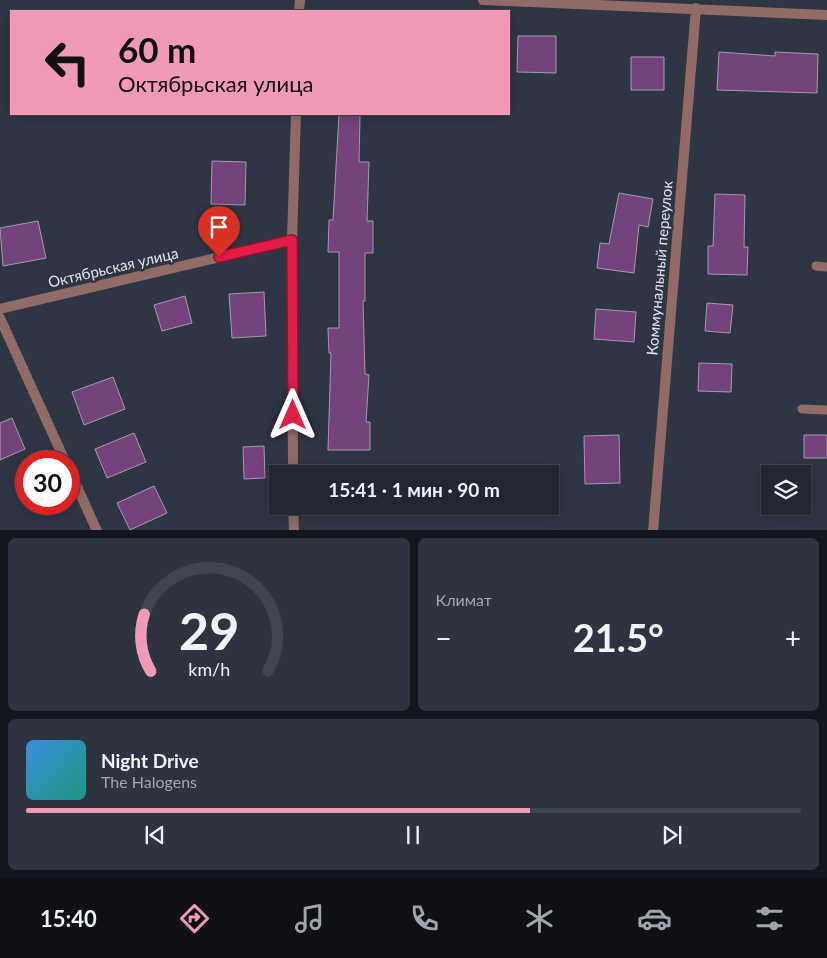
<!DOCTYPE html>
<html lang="ru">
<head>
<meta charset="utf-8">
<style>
	body { margin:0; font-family:Lato,sans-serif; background:#2e343f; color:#f1f3f6; height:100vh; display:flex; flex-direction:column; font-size:19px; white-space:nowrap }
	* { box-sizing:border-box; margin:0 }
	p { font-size:16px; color:#a2a6ac }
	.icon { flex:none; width:28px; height:28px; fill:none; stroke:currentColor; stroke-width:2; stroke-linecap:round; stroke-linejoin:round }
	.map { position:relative; height:530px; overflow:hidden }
	.sheet { display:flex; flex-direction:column; gap:8px; padding:8px; background:#13161c; flex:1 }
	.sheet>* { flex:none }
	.guide { position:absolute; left:10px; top:10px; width:500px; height:105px; border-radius:0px; box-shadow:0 2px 12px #0003,0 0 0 1px #3f444e; background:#f09ab7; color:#111; overflow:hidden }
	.tools { position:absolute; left:761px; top:465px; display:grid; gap:10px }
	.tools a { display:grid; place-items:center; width:50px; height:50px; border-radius:0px; background:#222833; box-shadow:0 2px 12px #0003,0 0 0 1px #3f444e; font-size:25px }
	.speed { position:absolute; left:15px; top:450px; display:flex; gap:10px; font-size:25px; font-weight:700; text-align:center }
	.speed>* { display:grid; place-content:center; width:65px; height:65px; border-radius:50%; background:#222833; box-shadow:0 2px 12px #0003,0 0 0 1px #3f444e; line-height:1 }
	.speed .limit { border:8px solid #d22; background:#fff; color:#111 }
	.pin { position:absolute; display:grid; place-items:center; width:42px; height:42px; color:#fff; margin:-51px -21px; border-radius:50% 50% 50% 0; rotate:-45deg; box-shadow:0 0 5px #0007 }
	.pin .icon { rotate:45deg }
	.me { position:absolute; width:55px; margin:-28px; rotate:0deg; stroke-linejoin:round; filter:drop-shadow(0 0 4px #0008) }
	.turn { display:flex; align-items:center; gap:18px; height:105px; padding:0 25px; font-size:22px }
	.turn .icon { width:65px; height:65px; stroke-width:2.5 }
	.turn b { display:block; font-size:35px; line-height:42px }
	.big { font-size:38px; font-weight:700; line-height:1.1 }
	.sheet .widget { flex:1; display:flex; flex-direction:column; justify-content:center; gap:8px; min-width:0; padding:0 18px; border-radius:8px; background:#2e343f }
	.sheet .dial { align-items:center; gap:0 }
	.dial svg { height:130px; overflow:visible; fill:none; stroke:#3f444e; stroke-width:7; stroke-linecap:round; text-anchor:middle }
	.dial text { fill:#f1f3f6; stroke:none }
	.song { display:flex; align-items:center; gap:15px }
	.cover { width:60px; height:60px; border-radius:8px; background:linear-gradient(135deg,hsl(210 70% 55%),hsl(170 70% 35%)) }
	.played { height:5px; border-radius:2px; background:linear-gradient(90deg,#f09ab7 65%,#3f444e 65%) }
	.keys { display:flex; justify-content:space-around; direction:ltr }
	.heat { display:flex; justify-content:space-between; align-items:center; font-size:28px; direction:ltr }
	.sheet .tiles { flex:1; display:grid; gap:8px; grid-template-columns:1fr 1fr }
	.widget:last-child { grid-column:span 2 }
	.trip { position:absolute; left:269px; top:465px; width:290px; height:50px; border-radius:0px; background:#222833; box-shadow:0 2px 12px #0003,0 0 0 1px #3f444e; font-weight:700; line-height:50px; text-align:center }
	.menu { display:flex; height:80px; justify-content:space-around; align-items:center; background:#0e1014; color:#a2a6ac }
	.menu .icon { width:35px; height:35px }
	.menu .active { color:#f09ab7 }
	.menu b { font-size:22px; color:#f1f3f6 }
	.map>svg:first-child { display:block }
</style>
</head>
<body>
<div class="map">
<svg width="827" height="531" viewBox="0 0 827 531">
	<rect width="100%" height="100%" fill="#2e3644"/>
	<!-- building -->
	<path fill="#74437c" stroke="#a799a9" d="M518 36H556V73L517 72Z
		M719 52 775 56V52L818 54 817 93 717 90Z
		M631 57H664V90H631Z
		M339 114H360L359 162H369L367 221H373V253H365V301H363L365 374 369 375 366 422H370V450H328L331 353H329L328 328H339V252H328L329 220H333Z
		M212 161 246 162 245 205 211 204Z
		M619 193 653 199 648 227 639 225 634 273 597 268 600 243 609 244Z
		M715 194 745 195 744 247H748L747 275 708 274V246H713Z
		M38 221 46 258 3 266 0 228Z
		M264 292 266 336 232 338 229 294Z
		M185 296 192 323 162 331 154 305Z
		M707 303 733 305 730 333 705 331Z
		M596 309 636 312 634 342 594 339Z
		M699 363 732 364 731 392 698 391Z
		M113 377 125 409 84 425 72 392Z
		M12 418 25 449 0 460V423Z
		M134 433 146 462 107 478 95 449Z
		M619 435 620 483 585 484 584 436Z
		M804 435H827V458H804Z
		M264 446 265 478 244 479 243 447Z
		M154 486 167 513 130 530 117 503Z"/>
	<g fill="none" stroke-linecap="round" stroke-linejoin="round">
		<!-- service -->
		<path stroke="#916c67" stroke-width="9" d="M816 266 827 267
			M802 409 827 410"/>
		<!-- minor -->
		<path stroke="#916c67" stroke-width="10" d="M483 0 827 15
			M299 11 300 0
			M0 309 292 240
			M0 318 65 461
			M69 469 97 531
			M293 474 292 240 296 114
			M293 506 294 531
			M653 531 696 8"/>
	</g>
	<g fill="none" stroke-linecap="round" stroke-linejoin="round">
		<!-- route casing -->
		<g stroke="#92132f" stroke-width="12">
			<path id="route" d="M219 257 292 240 293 415"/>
		</g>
		<!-- route -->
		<use href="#route" stroke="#e11d48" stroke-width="9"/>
	</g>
	<g text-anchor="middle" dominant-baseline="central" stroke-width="5" stroke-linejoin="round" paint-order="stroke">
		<!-- street labels -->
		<g font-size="15" fill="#e0e5ee" stroke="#2e3644">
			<text transform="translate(113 267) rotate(-13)">Октябрьская улица</text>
			<text transform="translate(659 268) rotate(-85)">Коммунальный переулок</text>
		</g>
	</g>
</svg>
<div class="tools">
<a><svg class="icon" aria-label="layers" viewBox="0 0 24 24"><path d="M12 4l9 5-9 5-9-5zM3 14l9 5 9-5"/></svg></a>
</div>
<div class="speed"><div class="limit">30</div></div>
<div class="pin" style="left:219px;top:257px;background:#d93025"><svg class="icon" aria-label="arrive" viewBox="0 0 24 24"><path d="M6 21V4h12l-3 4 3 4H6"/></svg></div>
<svg class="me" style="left:293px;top:415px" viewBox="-20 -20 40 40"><path d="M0-17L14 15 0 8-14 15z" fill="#e11d48" stroke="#fff" stroke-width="4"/></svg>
<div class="trip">15:41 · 1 мин · 90 m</div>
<div class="guide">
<div class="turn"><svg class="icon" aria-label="left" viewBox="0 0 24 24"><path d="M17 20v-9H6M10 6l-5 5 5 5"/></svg><div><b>60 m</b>Октябрьская улица</div></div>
</div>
</div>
<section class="sheet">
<div class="tiles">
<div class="widget dial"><svg viewBox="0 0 100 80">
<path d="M14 69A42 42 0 1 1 86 69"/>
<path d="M14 69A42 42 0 0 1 10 34" stroke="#f09ab7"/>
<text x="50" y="56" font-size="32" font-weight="700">29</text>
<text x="50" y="72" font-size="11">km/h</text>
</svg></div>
<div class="widget"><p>Климат</p>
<div class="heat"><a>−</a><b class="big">21.5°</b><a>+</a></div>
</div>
<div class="widget">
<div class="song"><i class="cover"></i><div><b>Night Drive</b><p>The Halogens</p></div></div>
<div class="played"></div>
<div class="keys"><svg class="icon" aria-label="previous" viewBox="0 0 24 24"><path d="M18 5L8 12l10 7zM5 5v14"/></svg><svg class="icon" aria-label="pause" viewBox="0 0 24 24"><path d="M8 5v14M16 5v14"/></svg><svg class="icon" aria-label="next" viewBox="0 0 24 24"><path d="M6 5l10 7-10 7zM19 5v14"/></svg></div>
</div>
</div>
</section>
<nav class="menu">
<b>15:40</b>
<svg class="icon active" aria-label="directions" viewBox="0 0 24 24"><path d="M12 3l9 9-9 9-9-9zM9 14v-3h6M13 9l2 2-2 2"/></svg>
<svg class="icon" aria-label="music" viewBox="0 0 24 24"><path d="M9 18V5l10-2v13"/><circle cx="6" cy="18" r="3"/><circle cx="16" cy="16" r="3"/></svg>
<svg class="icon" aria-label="phone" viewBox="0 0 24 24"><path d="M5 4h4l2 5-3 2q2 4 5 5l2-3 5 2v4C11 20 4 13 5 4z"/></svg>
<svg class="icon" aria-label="climate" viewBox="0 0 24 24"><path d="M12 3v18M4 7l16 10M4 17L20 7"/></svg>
<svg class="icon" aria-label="car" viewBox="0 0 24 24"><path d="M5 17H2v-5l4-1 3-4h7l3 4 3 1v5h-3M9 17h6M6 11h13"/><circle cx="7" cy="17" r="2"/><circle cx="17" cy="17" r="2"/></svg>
<svg class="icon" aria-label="filters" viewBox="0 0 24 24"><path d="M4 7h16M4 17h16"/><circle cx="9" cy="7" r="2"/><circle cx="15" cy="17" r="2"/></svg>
</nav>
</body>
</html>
